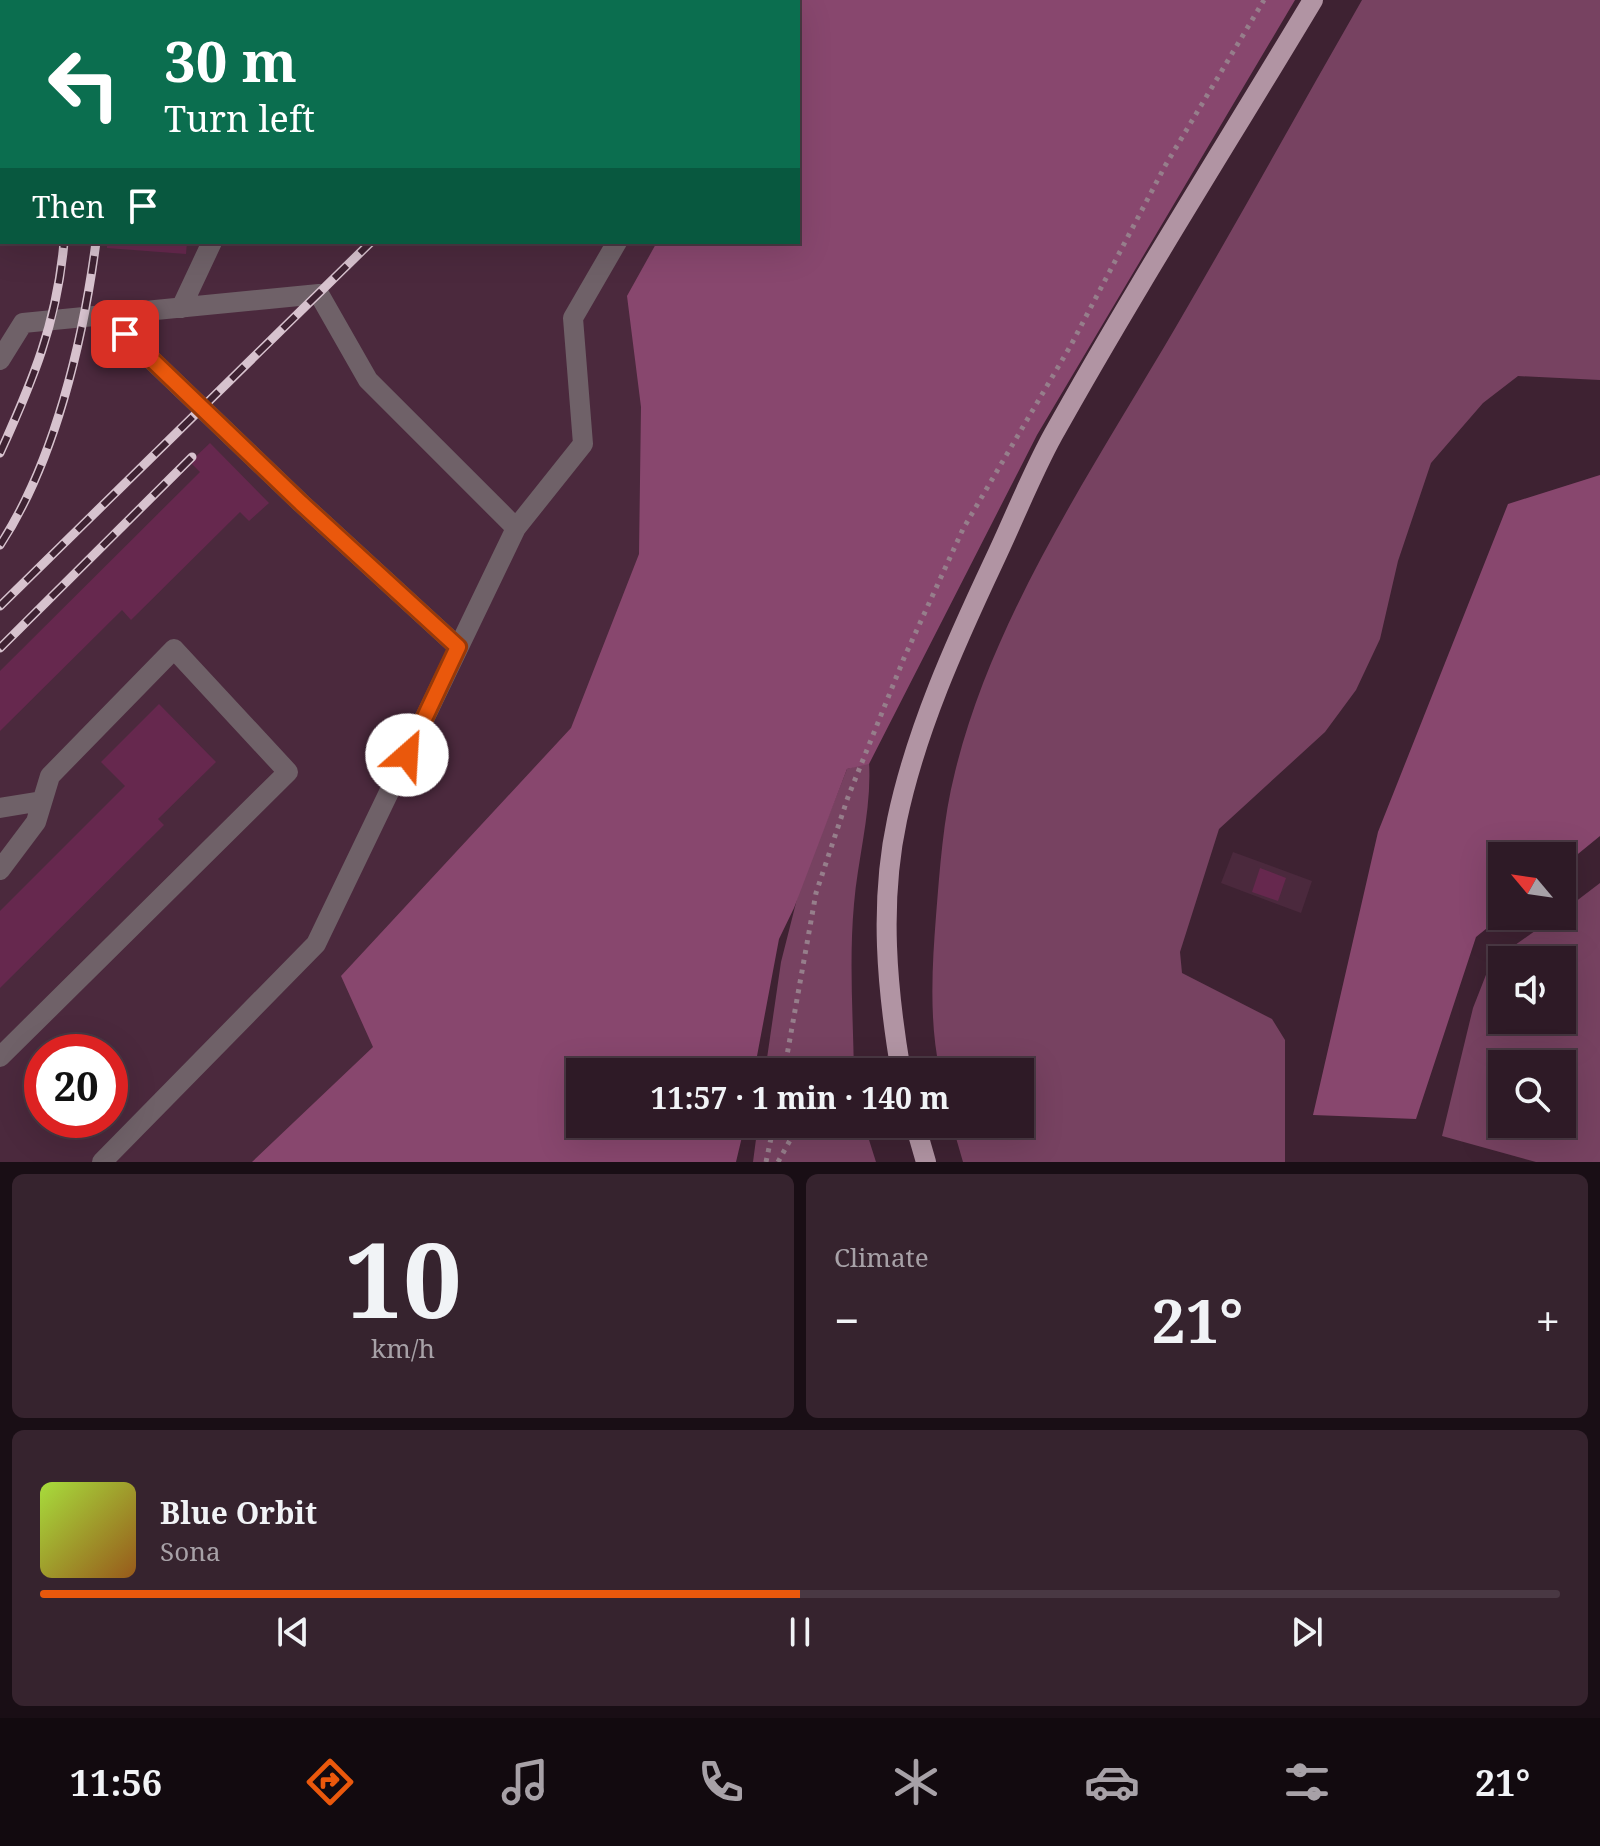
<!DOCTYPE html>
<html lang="en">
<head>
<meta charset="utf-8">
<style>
	body { margin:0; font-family:"Noto Serif",serif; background:#36232e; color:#f1f3f6; height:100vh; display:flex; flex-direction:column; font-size:30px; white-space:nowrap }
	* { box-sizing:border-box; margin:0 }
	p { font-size:26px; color:#a7a1a7 }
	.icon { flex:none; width:44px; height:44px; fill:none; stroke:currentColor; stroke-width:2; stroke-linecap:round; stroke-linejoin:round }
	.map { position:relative; height:1162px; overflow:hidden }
	.side { display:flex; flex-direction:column; gap:12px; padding:12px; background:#190e15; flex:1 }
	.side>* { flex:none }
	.guide { position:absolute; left:0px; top:0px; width:800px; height:244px; box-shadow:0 8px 32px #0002,0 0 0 2px #493843; background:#0b6e4f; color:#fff; overflow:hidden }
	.needle { width:52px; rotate:299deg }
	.tools { position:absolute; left:1488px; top:842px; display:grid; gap:16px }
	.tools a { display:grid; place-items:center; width:88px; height:88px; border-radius:0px; background:#2e1a26; box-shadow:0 8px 32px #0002,0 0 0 2px #493843; font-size:40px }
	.speed { position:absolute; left:24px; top:1034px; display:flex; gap:16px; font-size:40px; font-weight:700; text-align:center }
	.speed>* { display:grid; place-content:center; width:104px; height:104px; border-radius:50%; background:#2e1a26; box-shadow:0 8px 32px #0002,0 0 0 2px #493843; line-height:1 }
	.speed .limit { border:12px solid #d22; background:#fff; color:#111 }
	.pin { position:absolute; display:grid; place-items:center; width:68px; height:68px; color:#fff; margin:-34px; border-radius:16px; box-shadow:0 4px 12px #0006 }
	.me { position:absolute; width:88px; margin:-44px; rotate:26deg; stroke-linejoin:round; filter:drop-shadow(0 0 6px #0008) }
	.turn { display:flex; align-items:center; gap:28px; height:168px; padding:0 32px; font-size:36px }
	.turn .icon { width:104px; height:104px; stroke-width:2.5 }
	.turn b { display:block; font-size:56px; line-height:68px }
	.then { display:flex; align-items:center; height:76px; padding:0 32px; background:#0003; gap:16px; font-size:30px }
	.big { font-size:60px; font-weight:700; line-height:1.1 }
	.side .widget { flex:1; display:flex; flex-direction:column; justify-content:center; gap:12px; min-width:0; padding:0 28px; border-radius:12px; background:#36232e }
	.side .dial { align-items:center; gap:0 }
	.dial b { font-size:104px; line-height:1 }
	.song { display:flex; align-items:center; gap:24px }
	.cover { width:96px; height:96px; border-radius:12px; background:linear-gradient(135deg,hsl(80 70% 55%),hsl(30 70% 35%)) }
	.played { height:8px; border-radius:4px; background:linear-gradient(90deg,#ea580c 50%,#493843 50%) }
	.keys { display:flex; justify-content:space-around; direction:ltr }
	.heat { display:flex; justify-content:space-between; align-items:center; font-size:44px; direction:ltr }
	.side .tiles { flex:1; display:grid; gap:12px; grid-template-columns:1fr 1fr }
	.widget:last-child { grid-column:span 2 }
	.trip { position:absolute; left:566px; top:1058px; width:468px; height:80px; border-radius:0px; background:#2e1a26; box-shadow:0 8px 32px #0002,0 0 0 2px #493843; font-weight:700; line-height:80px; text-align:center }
	.tab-bar { display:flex; height:128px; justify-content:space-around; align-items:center; background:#120a0f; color:#a7a1a7 }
	.tab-bar .icon { width:56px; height:56px }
	.tab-bar .on { color:#ea580c }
	.tab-bar b { font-size:36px; color:#f1f3f6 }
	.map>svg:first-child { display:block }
</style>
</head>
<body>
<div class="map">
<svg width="1600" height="1162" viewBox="0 0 1600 1162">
	<rect width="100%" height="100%" fill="#3e2232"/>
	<!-- built -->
	<path fill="#4b293d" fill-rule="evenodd" d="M0 0H1252L340 1162H0ZM2 2H798V242H2ZM42 1052H110V1120H42Z
		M1233 852 1312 881 1301 913 1221 883Z"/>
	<!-- green -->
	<path fill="#774261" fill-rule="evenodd" d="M1362 0H1600V380L1518 376 1483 403 1431 463 1398 561 1380 639 1356 690 1325 732 1219 829 1180 952 1182 973 1272 1019 1285 1040V1162H963L952 1124H1020V1072H940C929 1022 932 967 936 916 940 868 943 819 955 772 993 615 1096 464 1177 325 1240 217 1300 108 1362 0Z
		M869 762C872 809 858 857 854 904 849 959 853 1016 854 1072H765L781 962 799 891 847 769Z
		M1600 883V1162H1536L1442 1136 1473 1008 1491 962 1556 916H1562V912ZM1562 960V1020H1502V960ZM1562 1064V1124H1502V1064Z
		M758 1124H864L876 1162H753Z"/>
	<!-- forest -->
	<path fill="#88476e" d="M759 0H1295L1037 435 869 764 847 769 794 908 779 939 754 1072H580V1124H745L736 1162H252L373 1047 341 976 571 728 639 554 641 407 627 296 657 242H798V2Z
		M1600 475V836L1562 867V856H1502V916L1476 937 1416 1119 1313 1115 1378 832 1508 504Z"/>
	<!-- building -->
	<path fill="#66284e" d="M107 242H187L186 254 107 248Z
		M210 443 269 503 249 521 240 512 131 620 122 610 0 731V671L200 472 190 462Z
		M159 704 216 762 158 819 164 825 0 988V911L125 786 101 762Z
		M1260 868 1286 878 1278 901 1252 892Z"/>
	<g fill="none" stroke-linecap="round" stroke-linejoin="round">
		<!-- path -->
		<path stroke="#967e8b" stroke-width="5" stroke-dasharray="4 6" stroke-linecap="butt" d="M784 1072 816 893 848 797 904 658 963 529 1071 345 1165 166 1264 0
			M848 1072 878 1062
			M766 1162 774 1124
			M778 1162 799 1124"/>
		<!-- minor -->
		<path stroke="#6f6168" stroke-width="20" d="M234 2V0
			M345 2V0
			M701 2 702 0
			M181 308 212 242
			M106 316 301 503 458 647
			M0 360 23 323 319 294 368 380 516 528 583 444 573 318 617 242
			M0 808 42 801
			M0 870 36 822 50 776 174 649 288 772 0 1057
			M102 1162 316 944 516 528"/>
		<!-- major -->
		<path stroke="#b194a3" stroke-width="20" d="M901 1072C887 989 879 904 897 820 916 730 955 644 994 561 1014 519 1031 475 1053 435 1135 288 1226 145 1313 0
			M915 1124 926 1162"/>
		<!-- rail casing -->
		<g stroke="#d7c2ce" stroke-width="9">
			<path id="rail" d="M48 2V0
				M70 2V0
				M112 2V0
				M612 2 614 0
				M0 105 2 101
				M0 156 2 152
				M0 191 2 188
				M0 453C33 380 57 323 64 242
				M0 545C55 461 83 341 96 242
				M0 606 371 242
				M0 648 192 457"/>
		</g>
		<!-- rail -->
		<use href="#rail" stroke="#3e2232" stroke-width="6" stroke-dasharray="18" stroke-linecap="butt"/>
	</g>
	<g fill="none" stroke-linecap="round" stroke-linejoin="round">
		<!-- route casing -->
		<g stroke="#983908" stroke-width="20">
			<path id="route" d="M125 334 301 503 458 647 407 755"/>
		</g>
		<!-- route -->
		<use href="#route" stroke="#ea580c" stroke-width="14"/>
	</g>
</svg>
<div class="tools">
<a><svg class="needle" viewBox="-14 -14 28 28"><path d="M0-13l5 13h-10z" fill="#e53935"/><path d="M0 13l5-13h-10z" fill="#a7a1a7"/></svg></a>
<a><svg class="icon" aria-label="sound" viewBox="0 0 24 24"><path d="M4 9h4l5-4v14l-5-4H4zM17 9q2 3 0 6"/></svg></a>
<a><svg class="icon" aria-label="search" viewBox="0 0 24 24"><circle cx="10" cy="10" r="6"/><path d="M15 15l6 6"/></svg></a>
</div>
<div class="speed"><div class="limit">20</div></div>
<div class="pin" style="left:125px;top:334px;background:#d93025"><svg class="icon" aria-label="arrive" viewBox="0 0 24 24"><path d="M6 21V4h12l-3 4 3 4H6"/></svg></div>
<svg class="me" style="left:407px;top:755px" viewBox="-20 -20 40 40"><circle r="19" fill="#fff"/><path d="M0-13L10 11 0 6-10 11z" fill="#ea580c"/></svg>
<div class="trip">11:57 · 1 min · 140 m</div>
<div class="guide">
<div class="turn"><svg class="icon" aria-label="left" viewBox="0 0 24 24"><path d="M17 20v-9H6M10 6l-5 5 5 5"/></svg><div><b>30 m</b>Turn left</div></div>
<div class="then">Then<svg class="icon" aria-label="arrive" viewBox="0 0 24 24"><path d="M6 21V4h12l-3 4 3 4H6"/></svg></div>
</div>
</div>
<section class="side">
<div class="tiles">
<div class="widget dial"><b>10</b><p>km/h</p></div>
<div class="widget"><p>Climate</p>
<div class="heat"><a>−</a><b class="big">21°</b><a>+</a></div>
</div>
<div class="widget">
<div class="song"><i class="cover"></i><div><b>Blue Orbit</b><p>Sona</p></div></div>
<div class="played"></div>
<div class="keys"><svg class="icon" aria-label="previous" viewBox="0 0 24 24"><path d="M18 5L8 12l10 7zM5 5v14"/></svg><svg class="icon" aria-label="pause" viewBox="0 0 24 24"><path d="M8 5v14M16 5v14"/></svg><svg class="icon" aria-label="next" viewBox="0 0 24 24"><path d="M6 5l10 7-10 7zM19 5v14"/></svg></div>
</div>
</div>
</section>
<nav class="tab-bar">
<b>11:56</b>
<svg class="icon on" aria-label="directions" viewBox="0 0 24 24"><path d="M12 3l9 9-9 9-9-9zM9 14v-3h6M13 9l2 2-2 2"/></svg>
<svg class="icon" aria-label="music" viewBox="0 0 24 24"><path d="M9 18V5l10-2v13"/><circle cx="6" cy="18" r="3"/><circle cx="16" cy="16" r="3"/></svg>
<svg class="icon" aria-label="phone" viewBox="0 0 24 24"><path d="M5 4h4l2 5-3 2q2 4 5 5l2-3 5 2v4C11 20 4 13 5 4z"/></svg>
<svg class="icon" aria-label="climate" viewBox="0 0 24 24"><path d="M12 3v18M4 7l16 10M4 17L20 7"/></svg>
<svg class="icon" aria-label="car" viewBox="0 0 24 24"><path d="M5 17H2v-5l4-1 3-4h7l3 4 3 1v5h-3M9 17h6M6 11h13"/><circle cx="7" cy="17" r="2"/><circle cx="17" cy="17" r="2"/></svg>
<svg class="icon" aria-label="filters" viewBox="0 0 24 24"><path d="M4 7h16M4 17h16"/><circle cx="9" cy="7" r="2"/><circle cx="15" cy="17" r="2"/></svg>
<b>21°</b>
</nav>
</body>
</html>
